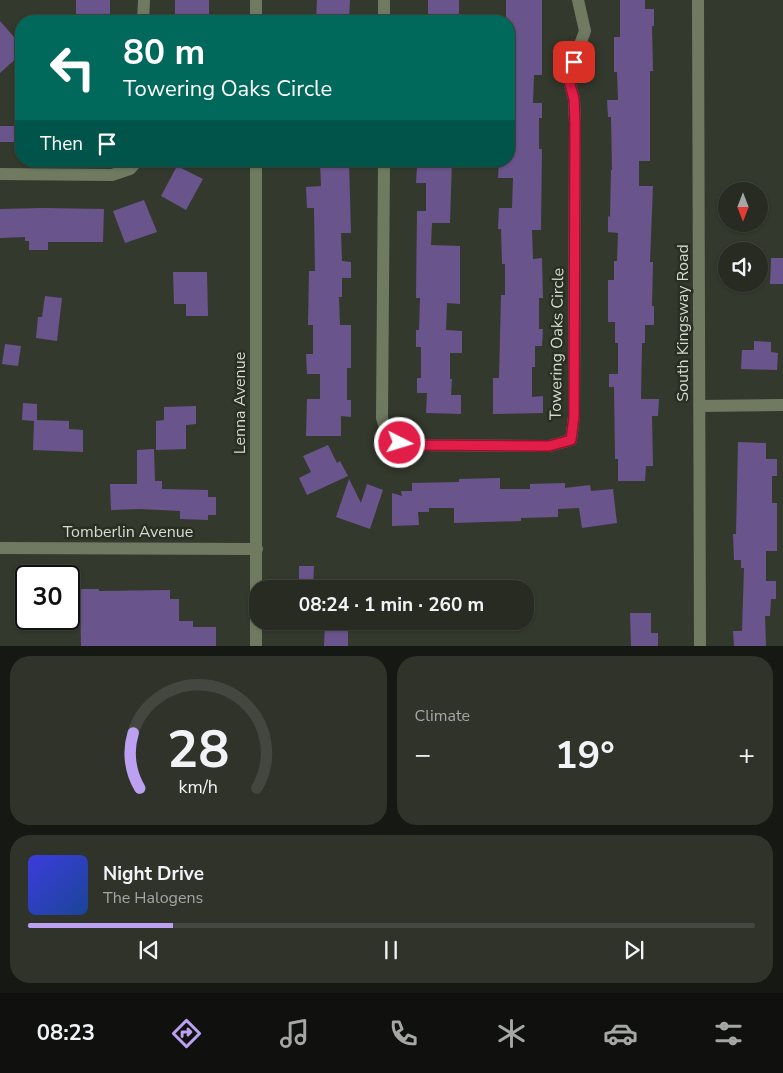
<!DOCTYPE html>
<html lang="en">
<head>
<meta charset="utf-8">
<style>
	body { margin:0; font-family:"Nunito Sans",sans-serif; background:#2f332a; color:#f1f3f6; height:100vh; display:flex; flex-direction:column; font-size:19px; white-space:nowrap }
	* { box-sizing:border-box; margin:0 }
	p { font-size:16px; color:#a4a7a5 }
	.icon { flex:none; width:28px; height:28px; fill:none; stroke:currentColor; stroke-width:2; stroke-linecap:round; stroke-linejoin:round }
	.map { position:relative; height:646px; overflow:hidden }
	.side { display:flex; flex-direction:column; gap:10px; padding:10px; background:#151813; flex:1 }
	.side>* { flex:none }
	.hud { position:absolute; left:15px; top:15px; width:500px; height:152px; border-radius:20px; box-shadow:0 1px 4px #0004,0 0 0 1px #434740; background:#00695c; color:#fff; overflow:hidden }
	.needle { width:32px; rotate:180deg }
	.buttons { position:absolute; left:718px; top:182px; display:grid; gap:10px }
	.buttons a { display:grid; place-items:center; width:50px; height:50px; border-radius:50%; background:#272b22; box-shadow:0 1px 4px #0004,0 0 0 1px #434740; font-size:25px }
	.speed { position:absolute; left:15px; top:565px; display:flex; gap:10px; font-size:25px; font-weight:700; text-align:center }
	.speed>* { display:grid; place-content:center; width:65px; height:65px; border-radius:50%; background:#272b22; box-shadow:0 1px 4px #0004,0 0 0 1px #434740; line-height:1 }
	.speed .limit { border:2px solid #111; border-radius:8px; background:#fff; color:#111 }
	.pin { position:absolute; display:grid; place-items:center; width:42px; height:42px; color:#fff; margin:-21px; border-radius:10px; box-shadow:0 2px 8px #0006 }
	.me { position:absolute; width:55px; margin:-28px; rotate:95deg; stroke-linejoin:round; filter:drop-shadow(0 0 4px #0008) }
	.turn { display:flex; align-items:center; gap:18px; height:105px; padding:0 25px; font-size:22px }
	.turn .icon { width:65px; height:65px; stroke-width:2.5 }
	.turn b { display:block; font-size:35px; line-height:42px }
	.then { display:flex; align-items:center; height:48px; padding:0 25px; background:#0003; gap:10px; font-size:19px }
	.big { font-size:38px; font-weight:700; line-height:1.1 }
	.side .card { flex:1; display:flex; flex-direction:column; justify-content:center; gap:8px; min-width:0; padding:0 18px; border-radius:20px; background:#2f332a }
	.side .dial { align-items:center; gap:0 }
	.dial svg { height:130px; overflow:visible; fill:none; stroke:#434740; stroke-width:7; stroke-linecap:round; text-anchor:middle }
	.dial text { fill:#f1f3f6; stroke:none }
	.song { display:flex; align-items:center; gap:15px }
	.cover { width:60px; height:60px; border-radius:8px; background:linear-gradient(135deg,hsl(240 70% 55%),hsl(220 70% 35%)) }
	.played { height:5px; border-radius:2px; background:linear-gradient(90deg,#bca0f2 20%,#434740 20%) }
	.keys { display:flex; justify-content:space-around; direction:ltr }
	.heat { display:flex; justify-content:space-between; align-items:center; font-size:28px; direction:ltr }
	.side .tiles { flex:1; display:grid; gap:10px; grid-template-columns:1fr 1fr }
	.card:last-child { grid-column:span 2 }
	.trip { position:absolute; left:249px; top:580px; width:285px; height:50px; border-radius:20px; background:#272b22; box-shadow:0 1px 4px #0004,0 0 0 1px #434740; font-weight:700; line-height:50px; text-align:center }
	.dock { display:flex; height:80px; justify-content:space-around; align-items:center; background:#10110e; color:#a4a7a5 }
	.dock .icon { width:35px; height:35px }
	.dock .on { color:#bca0f2 }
	.dock b { font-size:22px; color:#f1f3f6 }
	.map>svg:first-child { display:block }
</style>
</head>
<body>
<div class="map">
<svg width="783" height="646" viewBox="0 0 783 646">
	<rect width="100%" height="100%" fill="#34392d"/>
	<!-- building -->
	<path fill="#6a548c" d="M76 0H110V16H103V21H76Z
		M175 0H209V21H175Z
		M317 0H350L349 19H316Z
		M428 0H459V21H428Z
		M506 0H542V75H534L533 103H542V118H539V149H542L541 230H532L533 259 542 258 543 298H539V329H543L542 346H535V367H532V397L543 396V413L493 414V378H499L501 295H505V264H502L501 229H498L499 208H512L513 178H498L499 161H509V21H506Z
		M620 0H645V9H654V26H652L653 71H650V161H639V186H653L650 262H653L652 306H654V325H645V343H642L641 399H659L658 416H652L653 466H646L645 481H618V459H615L614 387H609V374H618V343H615V322H608V280H614V261H617L618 233 608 232V216L610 217 611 170H612L611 117H608L607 100H618L617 72H614V37H620Z
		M0 21 21 45V54L0 73Z
		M0 126H16L17 142H0Z
		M320 161H349L351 233H341L342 261 351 262V278H342V297H339L340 325H351V368H347V400H351V417L341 416V436H306L307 399H320V374H307L306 354H313V325H308L309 271H315L314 208H307L306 187 321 186Z
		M426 161H452L450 223H432L431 245 460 246V304L447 303 446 330 462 331V353H450V379H452L451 395H461V414L426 413 427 393H417V378H421V347H416V330H419L420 298H416L417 211H426V183H416L417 167H426Z
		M177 166 203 179 186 210 161 196Z
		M144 200 157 232 125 243 113 211Z
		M43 208 104 209 103 242H48V250H29V241H25V237L0 238V209Z
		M771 258H783V284H770Z
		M173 272H207L208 316H186V304H174Z
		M45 296 62 298 57 341 36 338 38 317H42Z
		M754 341 771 342V352L778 353 777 370 741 369 742 350H754Z
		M5 344 21 346 18 366 2 364Z
		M23 403 37 404V420L69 421V429L83 430V452L33 450 34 421 22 420Z
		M196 406V424L186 425V449L156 450V421L164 420V407Z
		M738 442 766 443V459H777V476H772V503H777V551H766V581H776V599H771L770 616H765L766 646H734L733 631H742L744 568H741V560H734L733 534H736Z
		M328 445 337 463 340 461 348 476 307 495 299 478 311 472 303 456Z
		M154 449 155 481H162V489L208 490V497H216V515H208V520L180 519V511L140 509 111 510 110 484H137V450Z
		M500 478V489H530V484L565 483V488L590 485 591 491 613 489 617 523 582 528 579 508 558 509V517L521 518V521L454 523V508H429V512H418L419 525 392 526V493L402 496 401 491H412V483L459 482V479Z
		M349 479 361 503 367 484 383 490 370 529 336 517Z
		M299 566H314L313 589 299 588Z
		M80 589H99V591L170 590V599H179V621H193V627H216V646H81Z
		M630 613H651V633H658V646H631Z
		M325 621H338V631H348V646H324Z"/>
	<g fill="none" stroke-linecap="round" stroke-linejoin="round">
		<!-- minor -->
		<path stroke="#707a61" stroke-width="12" d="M698 0 700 646
			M143 21 144 0
			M256 21V0
			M384 21V0
			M256 161V646
			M384 161 382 418 389 440 412 445 549 446 571 440 574 417 575 123 574 99 568 77 585 31 578 0
			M0 174 112 175 130 169 137 161
			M699 406 783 405
			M0 548 257 549"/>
	</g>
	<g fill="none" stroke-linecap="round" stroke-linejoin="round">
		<!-- route casing -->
		<g stroke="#92132f" stroke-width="12">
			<path id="route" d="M400 443 412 445 549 446 571 440 574 417 575 123 574 99 568 77 574 62"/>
		</g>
		<!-- route -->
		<use href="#route" stroke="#e11d48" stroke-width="9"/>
	</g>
	<g text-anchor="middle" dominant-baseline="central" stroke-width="5" stroke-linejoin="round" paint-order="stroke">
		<!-- street labels -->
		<g font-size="16" fill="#d7dbd3" stroke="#2a2f23">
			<text transform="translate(683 323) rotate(-90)">South Kingsway Road</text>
			<text transform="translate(557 344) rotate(-89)">Towering Oaks Circle</text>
			<text transform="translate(240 403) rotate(-90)">Lenna Avenue</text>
			<text x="128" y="532">Tomberlin Avenue</text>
		</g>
	</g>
</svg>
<div class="buttons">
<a><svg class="needle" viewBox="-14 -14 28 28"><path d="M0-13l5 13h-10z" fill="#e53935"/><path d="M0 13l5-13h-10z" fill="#a4a7a5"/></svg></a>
<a><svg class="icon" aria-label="sound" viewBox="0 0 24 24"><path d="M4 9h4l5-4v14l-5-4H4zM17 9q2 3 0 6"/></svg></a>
</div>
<div class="speed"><div class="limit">30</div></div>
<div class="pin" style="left:574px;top:62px;background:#d93025"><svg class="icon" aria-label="arrive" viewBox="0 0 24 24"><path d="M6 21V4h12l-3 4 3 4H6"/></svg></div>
<svg class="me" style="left:400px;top:443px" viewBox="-20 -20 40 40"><circle r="17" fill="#e11d48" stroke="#fff" stroke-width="3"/><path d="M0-11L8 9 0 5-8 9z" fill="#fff"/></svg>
<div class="trip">08:24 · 1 min · 260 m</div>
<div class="hud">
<div class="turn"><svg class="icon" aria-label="left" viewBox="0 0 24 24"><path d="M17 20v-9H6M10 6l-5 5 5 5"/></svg><div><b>80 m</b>Towering Oaks Circle</div></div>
<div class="then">Then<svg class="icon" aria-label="arrive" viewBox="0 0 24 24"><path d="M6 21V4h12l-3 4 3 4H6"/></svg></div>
</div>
</div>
<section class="side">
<div class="tiles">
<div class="card dial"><svg viewBox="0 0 100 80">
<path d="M14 69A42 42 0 1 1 86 69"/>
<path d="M14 69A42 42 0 0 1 10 35" stroke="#bca0f2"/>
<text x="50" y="56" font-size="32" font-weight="700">28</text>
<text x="50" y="72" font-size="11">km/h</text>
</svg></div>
<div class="card"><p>Climate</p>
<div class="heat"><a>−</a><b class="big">19°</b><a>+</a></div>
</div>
<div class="card">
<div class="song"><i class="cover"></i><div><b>Night Drive</b><p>The Halogens</p></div></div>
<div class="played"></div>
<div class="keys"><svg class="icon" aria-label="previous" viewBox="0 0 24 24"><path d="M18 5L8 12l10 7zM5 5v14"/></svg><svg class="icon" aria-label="pause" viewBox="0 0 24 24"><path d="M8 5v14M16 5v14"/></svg><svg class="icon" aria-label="next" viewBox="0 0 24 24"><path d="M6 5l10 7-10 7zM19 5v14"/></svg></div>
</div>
</div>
</section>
<nav class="dock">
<b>08:23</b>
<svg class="icon on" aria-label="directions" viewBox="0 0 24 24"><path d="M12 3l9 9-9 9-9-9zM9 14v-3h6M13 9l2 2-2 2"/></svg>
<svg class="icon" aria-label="music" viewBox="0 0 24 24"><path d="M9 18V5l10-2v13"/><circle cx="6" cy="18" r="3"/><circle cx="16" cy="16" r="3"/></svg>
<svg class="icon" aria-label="phone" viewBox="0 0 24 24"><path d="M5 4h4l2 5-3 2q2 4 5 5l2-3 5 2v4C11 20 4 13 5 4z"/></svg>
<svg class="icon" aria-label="climate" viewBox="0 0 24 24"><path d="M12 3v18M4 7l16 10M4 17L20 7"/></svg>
<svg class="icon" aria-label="car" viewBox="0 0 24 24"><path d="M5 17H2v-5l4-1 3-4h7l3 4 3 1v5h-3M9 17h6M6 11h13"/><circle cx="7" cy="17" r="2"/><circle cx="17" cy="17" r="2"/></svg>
<svg class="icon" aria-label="filters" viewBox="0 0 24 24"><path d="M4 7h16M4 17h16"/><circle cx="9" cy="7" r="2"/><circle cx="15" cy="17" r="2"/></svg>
</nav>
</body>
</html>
